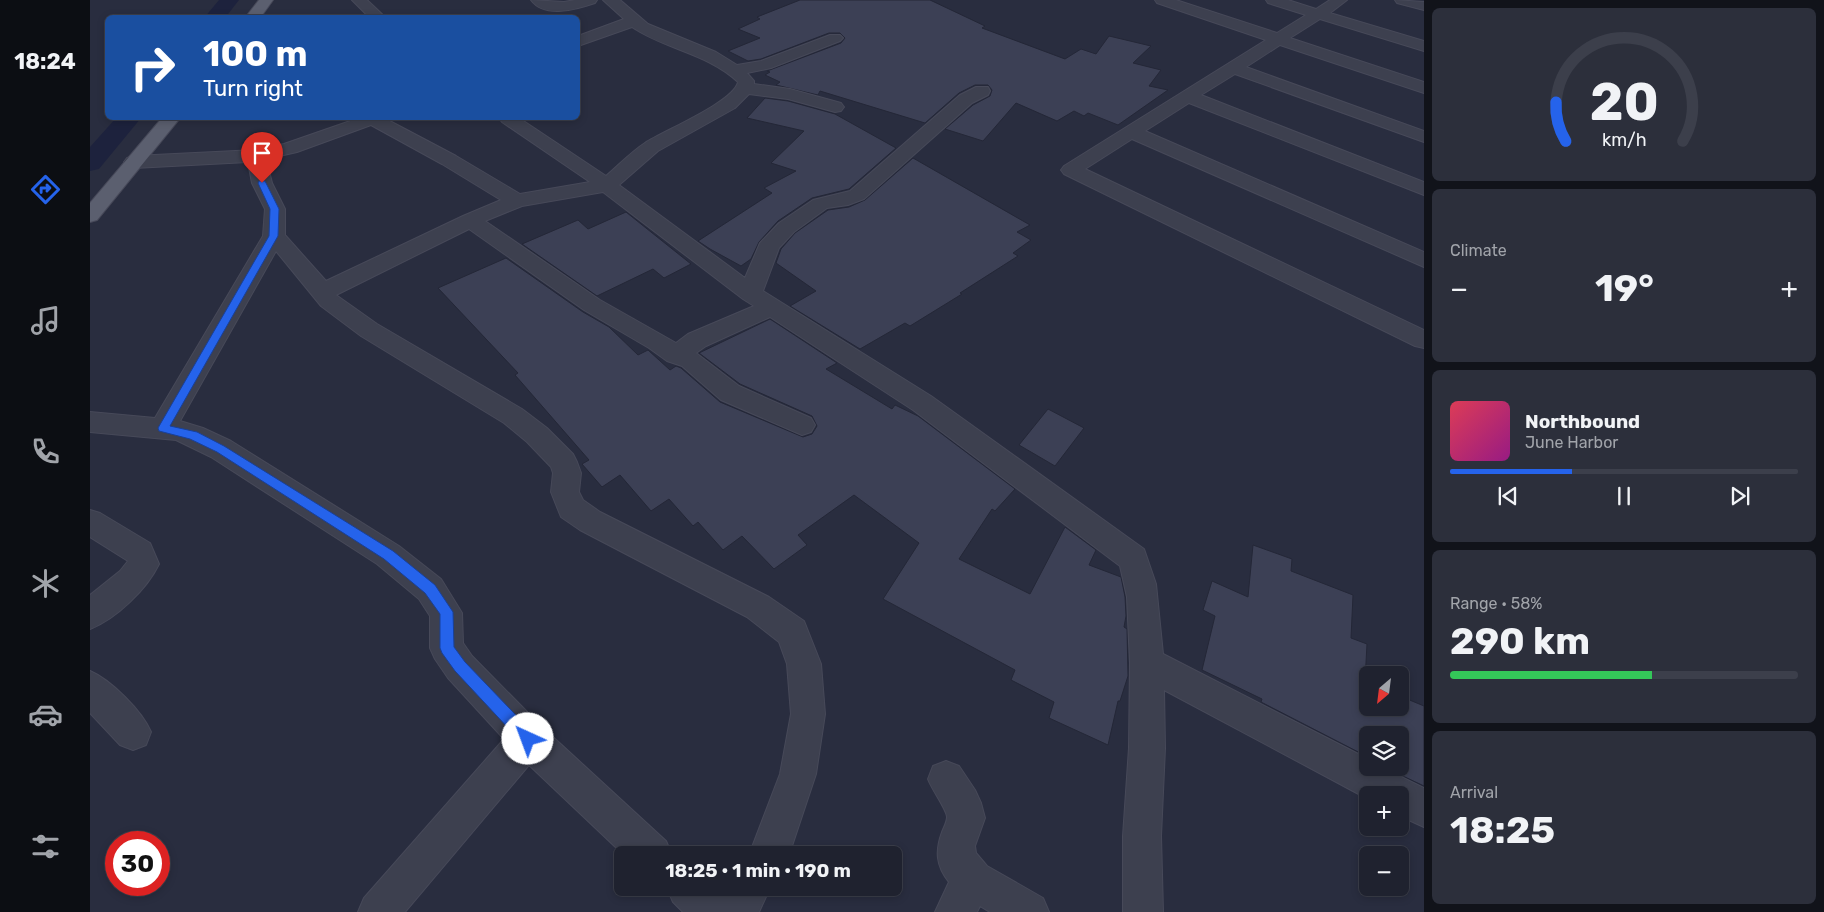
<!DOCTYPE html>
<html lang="en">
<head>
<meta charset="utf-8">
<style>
	body { margin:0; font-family:Rubik,sans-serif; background:#2c2f3b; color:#f1f3f6; height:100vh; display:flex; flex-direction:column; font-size:19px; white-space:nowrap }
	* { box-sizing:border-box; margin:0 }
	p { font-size:16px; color:#a1a4aa }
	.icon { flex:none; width:28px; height:28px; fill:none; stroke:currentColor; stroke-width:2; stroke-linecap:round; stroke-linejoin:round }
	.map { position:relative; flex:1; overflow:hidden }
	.drawer { display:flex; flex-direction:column; gap:8px; padding:8px; background:#11131a; width:400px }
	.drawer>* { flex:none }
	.banner { position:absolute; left:15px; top:15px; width:475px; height:105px; border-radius:8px; box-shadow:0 2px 8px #0003,0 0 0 1px #3c3f4b; background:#1a4fa0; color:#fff; overflow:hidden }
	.needle { width:32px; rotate:208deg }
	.fabs { position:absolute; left:1269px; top:666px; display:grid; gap:10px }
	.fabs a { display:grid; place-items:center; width:50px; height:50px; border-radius:8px; background:#1f222f; box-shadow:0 2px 8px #0003,0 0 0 1px #3c3f4b; font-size:25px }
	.speed { position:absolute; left:15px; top:831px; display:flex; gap:10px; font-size:25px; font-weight:700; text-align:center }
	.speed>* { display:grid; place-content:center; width:65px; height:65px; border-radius:50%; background:#1f222f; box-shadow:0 2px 8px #0003,0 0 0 1px #3c3f4b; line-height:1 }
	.speed .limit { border:8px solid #d22; background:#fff; color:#111 }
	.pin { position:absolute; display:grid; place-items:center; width:42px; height:42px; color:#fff; margin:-51px -21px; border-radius:50% 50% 50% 0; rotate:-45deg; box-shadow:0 0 5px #0007 }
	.pin .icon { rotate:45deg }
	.me { position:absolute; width:55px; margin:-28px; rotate:317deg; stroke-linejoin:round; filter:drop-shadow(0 0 4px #0008) }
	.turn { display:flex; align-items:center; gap:18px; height:105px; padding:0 15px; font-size:22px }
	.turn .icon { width:65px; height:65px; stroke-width:2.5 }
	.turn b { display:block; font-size:35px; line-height:42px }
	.big { font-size:38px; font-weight:700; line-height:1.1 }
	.drawer .card { flex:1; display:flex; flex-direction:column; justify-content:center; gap:8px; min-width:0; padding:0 18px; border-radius:8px; background:#2c2f3b }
	.drawer .dial { align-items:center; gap:0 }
	.dial svg { height:130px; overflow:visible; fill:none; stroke:#3c3f4b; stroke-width:7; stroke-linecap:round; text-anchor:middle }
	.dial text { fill:#f1f3f6; stroke:none }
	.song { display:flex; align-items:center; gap:15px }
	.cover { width:60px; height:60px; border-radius:8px; background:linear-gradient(135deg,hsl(350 70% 55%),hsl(310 70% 35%)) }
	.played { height:5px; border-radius:2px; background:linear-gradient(90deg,#2563eb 35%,#3c3f4b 35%) }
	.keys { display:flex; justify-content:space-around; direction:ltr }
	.heat { display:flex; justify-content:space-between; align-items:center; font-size:28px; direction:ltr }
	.charge { height:8px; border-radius:4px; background:linear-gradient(90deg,#34c759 58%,#3c3f4b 0) }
	.trip { position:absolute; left:524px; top:846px; width:288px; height:50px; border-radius:8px; background:#1f222f; box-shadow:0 2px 8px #0003,0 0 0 1px #3c3f4b; font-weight:700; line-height:50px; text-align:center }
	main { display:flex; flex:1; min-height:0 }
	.tab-bar { display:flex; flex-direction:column; width:90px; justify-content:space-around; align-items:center; background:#0c0e13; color:#a1a4aa }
	.tab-bar .icon { width:35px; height:35px }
	.tab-bar .active { color:#2563eb }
	.tab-bar b { font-size:22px; color:#f1f3f6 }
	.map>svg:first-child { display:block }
</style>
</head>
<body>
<main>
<nav class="tab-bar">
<b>18:24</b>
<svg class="icon active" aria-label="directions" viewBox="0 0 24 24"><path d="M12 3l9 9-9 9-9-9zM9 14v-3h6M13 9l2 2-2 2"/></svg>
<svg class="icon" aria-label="music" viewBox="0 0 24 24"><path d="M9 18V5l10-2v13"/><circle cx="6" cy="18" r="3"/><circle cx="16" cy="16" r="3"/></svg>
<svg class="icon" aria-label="phone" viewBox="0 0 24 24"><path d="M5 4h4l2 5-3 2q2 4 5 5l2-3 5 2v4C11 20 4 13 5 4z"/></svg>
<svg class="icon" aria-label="climate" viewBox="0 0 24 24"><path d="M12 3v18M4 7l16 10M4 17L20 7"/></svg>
<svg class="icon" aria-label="car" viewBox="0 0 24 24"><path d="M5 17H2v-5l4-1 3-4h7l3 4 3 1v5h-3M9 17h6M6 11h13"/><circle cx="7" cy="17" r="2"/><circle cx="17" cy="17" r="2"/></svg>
<svg class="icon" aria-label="filters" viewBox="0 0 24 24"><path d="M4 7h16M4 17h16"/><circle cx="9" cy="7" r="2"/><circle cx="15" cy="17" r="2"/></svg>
</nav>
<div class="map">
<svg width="1334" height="912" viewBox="0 0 1334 912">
	<rect width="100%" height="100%" fill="#292d3f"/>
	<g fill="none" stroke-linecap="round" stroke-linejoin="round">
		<!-- canal -->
		<path fill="#1d223d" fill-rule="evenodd" d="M129 0H149L135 18H114Z
			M26 118H51L9 169 0 171V147Z"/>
	</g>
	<!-- building -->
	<path fill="#3c4055" stroke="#242737" d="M710 0H840L895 26 892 28 975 59 991 49 1006 54 1019 36 1061 46 1043 63 1071 70 1059 86 1078 90 1028 125 998 113 994 116 984 111 967 121 926 103 893 141 855 129 883 105 900 96 902 90 898 85H885L869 93 835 123 730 91 728 95 686 85 690 82 675 75 680 72 677 71 751 43 755 38 750 33H739L671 59 658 61 638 51 670 38 648 29 670 19 667 17Z
		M675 98 698 101 745 114 806 148 759 189 722 198 688 221 669 242 661 259 651 266 620 249 608 241 682 193 674 188 706 171 681 163 714 131 657 118Z
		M823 158 940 225 927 232 941 240 923 253 928 256 870 293 872 294 820 326 815 323 770 349 700 306 726 291 686 263 691 249 705 233 738 210 759 207 775 200Z
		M536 212 601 264 574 278 563 269 507 296 432 244 488 220 498 229Z
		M416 258 493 312 519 327 548 355 558 350 580 370 586 366 591 368 630 402 713 437 722 434 727 426 722 416 650 384 609 353 680 319 747 363 736 369 802 409 805 405 828 416 925 489 905 511 902 509 869 559 940 594 975 527 1006 550 999 565 1031 577 1035 597 1036 616 1034 627 1037 629 1038 676 1030 701H1028L1018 745 959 718 964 702 921 680 925 670 793 599 829 543 764 495 708 535 717 545 684 569 652 536 633 550 608 522 603 526 579 499 561 511 530 475 512 487 492 464 499 460 425 375 428 373 348 288Z
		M958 409 994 428 965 466 929 445Z
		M1163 545 1202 559 1201 571 1263 595 1261 638 1277 644 1275 681 1278 682V708H1310V696L1334 706V786L1296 768H1310V735H1278V757L1171 702 1172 699 1112 670 1125 616 1113 610 1122 581 1158 597Z"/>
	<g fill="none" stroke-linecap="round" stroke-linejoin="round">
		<!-- minor casing -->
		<g stroke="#474959" stroke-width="2">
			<path id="minor" d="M262 0H277L296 18H280Z
				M441 0 474 2 485 0H507L505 3C487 9 455 19 441 0Z
				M513 0H530L558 24 626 52 647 65 671 61 740 35H750L753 38 750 41 681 68 657 73 664 81V84L700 89 751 103 754 107 751 111 745 112 698 99 659 94 645 108 568 151 529 185 655 278 670 243 689 223 723 200 760 191 870 95 886 87H898L900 91 898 95 882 103 774 199 758 205 737 208 704 232 689 248 673 291 841 396 1054 549 1066 584 1073 654 1278 759V768H1293L1334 788V827L1310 816V795H1278V799L1074 690 1075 748 1071 836 1073 912H1033V836L1039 748 1040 663 1037 597 1030 566 823 410 680 317 616 346 606 353 649 386 721 418 725 425 721 432 712 435 631 400 592 366 577 361 559 348 494 310 379 229 246 295 287 324 432 409 457 428 483 454 487 462 491 473 489 492 493 500 510 512 679 597 714 621 731 664 735 714 726 774 699 855H659L690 774 701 714 697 664 689 642 657 617 490 530 471 517 461 492 463 473 461 467 437 442 414 423 271 336 231 306 186 251 90 421 113 428 141 441 309 546 351 579 372 613 373 643 382 656 451 726 576 841 582 855H534L439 765 315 912H268L274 898 414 739 358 678 345 659 340 648V616L329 599 287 564 121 457 86 440 0 432V412L65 418 173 236 175 209 162 183 158 162 44 168 37 166 34 162 37 158 44 156 166 150 194 144 269 118H294L366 156 430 194 500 182 412 122 409 118H429L516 176C529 165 541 152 555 143 573 131 644 102 648 82 617 53 576 50 542 27L488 46V36L534 19ZM281 125 352 164 411 200 373 216 236 281 195 235V209L182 183 176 159 207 152ZM513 192 653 299 664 306 598 334 586 343 510 300 395 221 432 206Z
				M1065 0H1086L1187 33 1216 15 1178 3 1176 0H1198L1226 9 1240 0H1257L1240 13 1334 41V51L1230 19 1200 38 1334 82V93L1190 45 1156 67 1334 131V142L1145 74 1111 95 1334 182V195L1099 103 1055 131 1334 252V267L1042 139 995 169 1334 330V348L1325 346 974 174 971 170 974 166 1176 40 1067 3Z
				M1305 0 1334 2V10L1307 3Z
				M0 510 10 513 60 543 69 564C57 589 26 619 0 629V595L30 571 38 561 0 537Z
				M0 671C21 680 52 711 61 732L56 745 43 750 30 745 0 713Z
				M856 761 869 766 885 790 891 803 895 818 885 846 886 853 897 866 953 898 959 912H900L890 906 887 912H845L859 882C846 866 845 851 852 832 854 827 857 822 857 817 857 810 841 788 838 779L843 766Z
				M577 888H626L634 894 638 888H680L669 912H593L583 902Z"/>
		</g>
		<!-- major casing -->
		<g stroke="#474959" stroke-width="2">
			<path id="major" d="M169 0H183L170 18H155Z
				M72 118H90L7 220 0 222V203Z"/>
		</g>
		<!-- minor -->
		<use href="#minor" fill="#3d404f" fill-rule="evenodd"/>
		<!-- major -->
		<use href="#major" fill="#5b5f6f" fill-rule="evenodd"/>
	</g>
	<!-- route -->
	<path fill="#2563eb" stroke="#184099" d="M169 181H175L189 209 188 236 80 426 107 432 134 446 303 551 345 585 363 612 364 647 375 662 444 734 446 739 444 744 438 746 433 744 365 671 352 653 350 648V614L335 593 294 559 127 452 100 439 69 431 68 428 179 236 180 209 168 183Z"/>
</svg>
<div class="fabs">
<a><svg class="needle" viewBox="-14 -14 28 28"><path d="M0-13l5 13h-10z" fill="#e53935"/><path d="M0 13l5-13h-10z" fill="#a1a4aa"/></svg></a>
<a><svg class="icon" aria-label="layers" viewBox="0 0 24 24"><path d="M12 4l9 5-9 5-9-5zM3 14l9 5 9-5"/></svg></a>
<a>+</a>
<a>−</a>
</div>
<div class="speed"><div class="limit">30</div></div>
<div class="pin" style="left:172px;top:183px;background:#d93025"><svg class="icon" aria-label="arrive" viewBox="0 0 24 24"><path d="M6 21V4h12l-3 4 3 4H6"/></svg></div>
<svg class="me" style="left:438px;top:739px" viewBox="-20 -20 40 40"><circle r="19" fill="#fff"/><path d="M0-13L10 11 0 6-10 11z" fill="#2563eb"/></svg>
<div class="trip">18:25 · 1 min · 190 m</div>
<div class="banner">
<div class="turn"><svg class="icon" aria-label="right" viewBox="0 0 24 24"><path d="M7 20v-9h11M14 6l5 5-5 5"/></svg><div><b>100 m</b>Turn right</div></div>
</div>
</div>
<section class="drawer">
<div class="card dial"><svg viewBox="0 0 100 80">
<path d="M14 69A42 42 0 1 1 86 69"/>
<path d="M14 69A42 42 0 0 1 8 45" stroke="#2563eb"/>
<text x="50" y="56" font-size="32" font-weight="700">20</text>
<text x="50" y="72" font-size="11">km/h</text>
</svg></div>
<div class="card"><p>Climate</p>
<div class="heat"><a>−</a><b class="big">19°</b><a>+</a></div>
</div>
<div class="card">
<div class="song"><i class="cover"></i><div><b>Northbound</b><p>June Harbor</p></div></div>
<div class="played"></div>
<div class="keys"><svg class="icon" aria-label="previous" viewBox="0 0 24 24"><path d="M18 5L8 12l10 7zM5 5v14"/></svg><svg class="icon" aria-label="pause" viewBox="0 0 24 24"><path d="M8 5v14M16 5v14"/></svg><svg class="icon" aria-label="next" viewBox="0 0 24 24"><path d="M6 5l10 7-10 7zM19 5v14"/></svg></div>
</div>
<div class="card"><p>Range · 58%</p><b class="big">290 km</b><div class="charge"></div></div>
<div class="card"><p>Arrival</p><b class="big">18:25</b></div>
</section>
</main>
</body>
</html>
